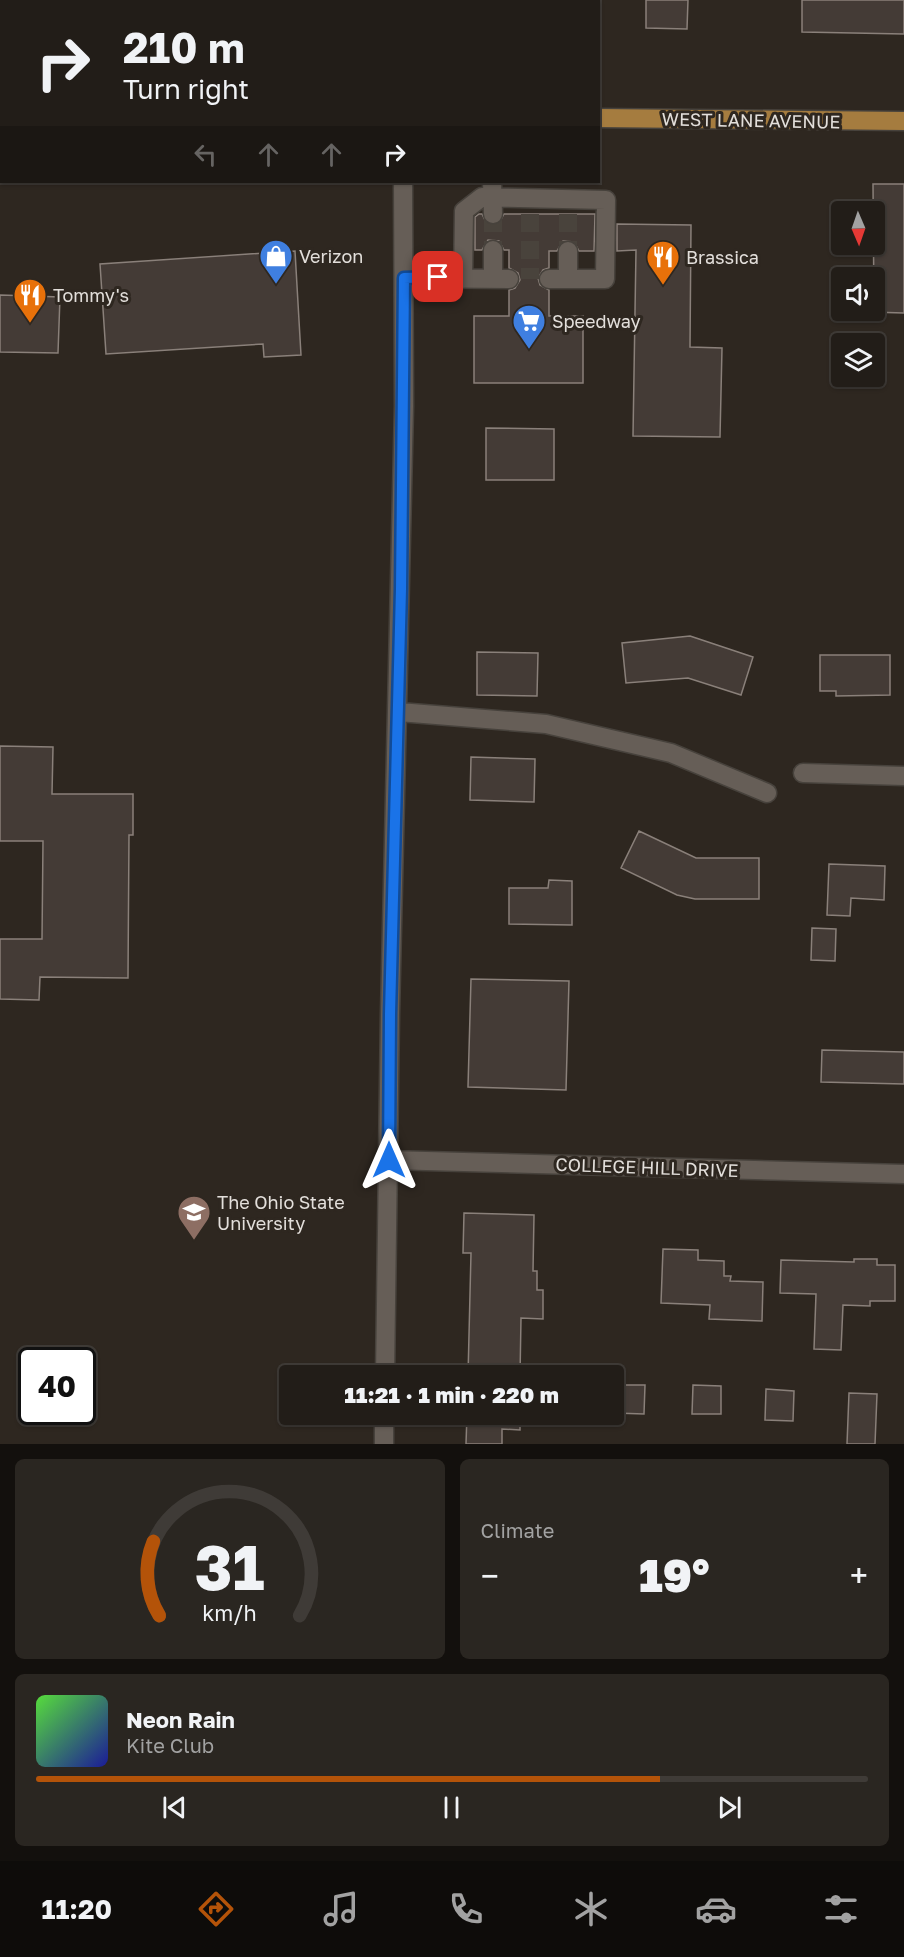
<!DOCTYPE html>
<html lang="en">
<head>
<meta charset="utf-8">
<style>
	body { margin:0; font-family:"Golos Text",sans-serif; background:#2a2621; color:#f1f3f6; height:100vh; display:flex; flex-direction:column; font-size:22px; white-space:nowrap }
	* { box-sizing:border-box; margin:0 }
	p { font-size:20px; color:#a2a2a2 }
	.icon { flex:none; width:33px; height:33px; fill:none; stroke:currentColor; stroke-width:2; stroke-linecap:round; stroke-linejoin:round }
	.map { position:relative; height:1444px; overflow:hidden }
	.drawer { display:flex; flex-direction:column; gap:15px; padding:15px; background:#13100d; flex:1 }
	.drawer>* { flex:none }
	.hud { position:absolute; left:0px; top:0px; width:600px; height:183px; box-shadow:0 2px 4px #0004,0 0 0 2px #3f3b37; background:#221d18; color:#f1f3f6; overflow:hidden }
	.needle { width:39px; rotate:178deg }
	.buttons { position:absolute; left:831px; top:201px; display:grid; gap:12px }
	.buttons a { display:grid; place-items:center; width:54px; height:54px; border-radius:6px; background:#221d18; box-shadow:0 2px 4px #0004,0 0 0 2px #3f3b37; font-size:30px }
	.speed { position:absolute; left:18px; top:1347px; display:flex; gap:12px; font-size:30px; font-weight:700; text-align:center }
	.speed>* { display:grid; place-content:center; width:78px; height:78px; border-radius:50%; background:#221d18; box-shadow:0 2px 4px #0004,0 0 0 2px #3f3b37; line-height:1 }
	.speed .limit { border:3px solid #111; border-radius:9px; background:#fff; color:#111 }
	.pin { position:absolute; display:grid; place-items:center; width:51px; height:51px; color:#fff; margin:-26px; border-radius:12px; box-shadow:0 3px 9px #0006 }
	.me { position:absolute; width:66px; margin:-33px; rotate:0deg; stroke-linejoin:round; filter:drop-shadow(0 0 4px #0008) }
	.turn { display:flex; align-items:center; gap:21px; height:126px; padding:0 24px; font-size:27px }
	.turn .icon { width:78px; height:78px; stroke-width:2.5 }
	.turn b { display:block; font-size:42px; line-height:51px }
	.lanes { display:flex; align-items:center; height:57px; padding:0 24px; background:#0003; justify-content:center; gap:30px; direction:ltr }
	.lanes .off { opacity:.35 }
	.big { font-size:45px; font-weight:800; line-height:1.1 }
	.drawer .widget { flex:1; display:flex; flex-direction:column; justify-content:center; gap:9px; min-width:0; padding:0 21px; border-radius:9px; background:#2a2621 }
	.drawer .dial { align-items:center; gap:0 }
	.dial svg { height:156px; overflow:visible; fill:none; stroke:#3f3b37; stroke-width:7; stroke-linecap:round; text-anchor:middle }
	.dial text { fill:#f1f3f6; stroke:none }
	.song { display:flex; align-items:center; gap:18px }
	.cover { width:72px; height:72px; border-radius:9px; background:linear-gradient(135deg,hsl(110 70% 55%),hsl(240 70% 35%)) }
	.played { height:6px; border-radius:3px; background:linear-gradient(90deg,#b45309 75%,#3f3b37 75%) }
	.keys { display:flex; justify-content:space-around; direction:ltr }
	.heat { display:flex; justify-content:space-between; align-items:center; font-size:33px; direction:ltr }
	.drawer .tiles { flex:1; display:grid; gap:15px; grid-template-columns:1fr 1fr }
	.widget:last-child { grid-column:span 2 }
	.trip { position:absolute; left:279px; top:1365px; width:345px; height:60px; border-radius:6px; background:#221d18; box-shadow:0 2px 4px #0004,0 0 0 2px #3f3b37; font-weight:800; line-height:60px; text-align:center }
	.tab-bar { display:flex; height:96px; justify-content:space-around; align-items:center; background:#0e0c0a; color:#a2a2a2 }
	.tab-bar .icon { width:42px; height:42px }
	.tab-bar .on { color:#b45309 }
	.tab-bar b { font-size:27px; color:#f1f3f6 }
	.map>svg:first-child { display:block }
</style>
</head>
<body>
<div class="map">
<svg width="904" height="1444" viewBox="0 0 904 1444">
	<rect width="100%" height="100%" fill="#2e2720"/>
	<!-- building -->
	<path fill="#443b36" stroke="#8a807a" stroke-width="1.5" d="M646 0H688L687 29 646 28Z
		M802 0H904V34L802 32Z
		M873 184H904V313L871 312 874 310Z
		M479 214H482L487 224 493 225 499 223 504 214H595L594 251H579L574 242 563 241 557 251H549V268L543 270 538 278 540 285 549 290V316H583V383H474V316H509V290L515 288 520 280 518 273 509 268V250H504L499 241 488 240 482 250H475V217Z
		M617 224 691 225 690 347 722 348 720 437 633 436 636 250 617 251Z
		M295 251 301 355 264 357 263 344 106 354 100 264Z
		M0 295 60 297 58 353 0 352Z
		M486 428 554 429V480H486Z
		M690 636 753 657 741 695 688 678 626 683 622 643Z
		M477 652 538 653 537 696 477 695Z
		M820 655H890V695L836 696V691H820Z
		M0 746 53 747 52 794H133V835H129L128 978 40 977 39 1000 0 999V939H42L43 841H0Z
		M471 757 535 759 534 802 470 800Z
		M639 831 696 858H759V899H695L677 895 621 868Z
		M829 864 885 866 884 900 851 898 850 916 827 915Z
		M549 880 572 881V925L509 924V888H548Z
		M812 928 836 929 835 961 811 960Z
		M471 979 569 981 566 1090 468 1087Z
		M822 1050 904 1052V1084L821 1082Z
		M464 1213 534 1215 533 1271H537V1290H543V1319L521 1318 520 1376H468L471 1253H463Z
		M663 1249 698 1250V1260L724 1261V1276H731L730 1281 763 1282 762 1321 709 1319 710 1305 661 1303Z
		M854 1259H877V1265H895V1301H870V1306L843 1305 841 1350 814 1349 816 1294 780 1293 781 1260 854 1262Z
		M616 1385H645L644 1414 615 1413Z
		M693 1385 721 1386V1414H692Z
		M766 1389 794 1391 793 1421 765 1420Z
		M849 1393 877 1394 875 1444H847Z
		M467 1414H520V1430L502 1429V1444H466Z"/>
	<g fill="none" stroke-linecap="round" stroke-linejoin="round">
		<!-- minor-tunnel -->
		<path stroke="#49433c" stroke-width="18" stroke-dasharray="18 9" stroke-linecap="butt" d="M493 214V250
			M530 214V279
			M568 214V251"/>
		<!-- minor casing -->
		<g stroke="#47423c" stroke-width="21">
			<path id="minor" d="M401 2V0
				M492 182 493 214
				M493 250V279
				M404 278 509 279
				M463 279 464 211 482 197 606 200 605 279H549
				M568 279V251
				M399 712 546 724 671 753 767 793
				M803 773 904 776
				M389 1160 904 1174
				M385 1376 390 1014 404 406 403 182
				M384 1444V1414"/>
		</g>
		<!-- major casing -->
		<g stroke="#47423c" stroke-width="21">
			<path id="major" d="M598 118 904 121
				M0 136 2 135"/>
		</g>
		<!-- minor -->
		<use href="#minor" stroke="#665e57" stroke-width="18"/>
		<!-- major -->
		<use href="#major" stroke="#a57c3f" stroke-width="18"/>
	</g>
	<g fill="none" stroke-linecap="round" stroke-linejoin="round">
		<!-- route casing -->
		<g stroke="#114b97" stroke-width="15">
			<path id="route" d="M389 1160 390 1014 401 589 404 278 438 277"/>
		</g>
		<!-- route -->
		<use href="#route" stroke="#1a73e8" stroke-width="10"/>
	</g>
	<!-- icons -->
	<defs>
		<g id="shop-pin" transform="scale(1.725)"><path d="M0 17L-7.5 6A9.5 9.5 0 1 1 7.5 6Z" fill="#3f7fe0" stroke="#2e2720"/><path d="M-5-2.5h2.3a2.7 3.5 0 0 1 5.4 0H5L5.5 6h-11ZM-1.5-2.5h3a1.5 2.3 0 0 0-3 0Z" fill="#fff"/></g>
		<g id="restaurant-pin" transform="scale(1.725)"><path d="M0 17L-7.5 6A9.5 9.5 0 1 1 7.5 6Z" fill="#e8710a" stroke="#2e2720"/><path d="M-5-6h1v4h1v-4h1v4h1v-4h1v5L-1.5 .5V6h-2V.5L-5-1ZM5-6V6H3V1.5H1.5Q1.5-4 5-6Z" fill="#fff"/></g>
		<g id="supermarket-pin" transform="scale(1.725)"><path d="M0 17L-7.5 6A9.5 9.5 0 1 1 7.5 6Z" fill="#3f7fe0" stroke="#2e2720"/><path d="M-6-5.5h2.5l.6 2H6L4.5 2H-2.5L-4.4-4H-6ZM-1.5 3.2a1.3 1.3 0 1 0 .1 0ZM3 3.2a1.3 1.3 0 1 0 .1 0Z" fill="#fff"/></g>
		<g id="university-pin" transform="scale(1.725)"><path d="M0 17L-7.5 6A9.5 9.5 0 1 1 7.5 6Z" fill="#8d6e63" stroke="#2e2720"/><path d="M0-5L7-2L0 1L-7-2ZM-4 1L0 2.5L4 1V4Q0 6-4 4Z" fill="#fff"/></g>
	</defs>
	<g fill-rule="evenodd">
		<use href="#shop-pin" x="276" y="256"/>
		<use href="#restaurant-pin" x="663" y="257"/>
		<use href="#restaurant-pin" x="30" y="295"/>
		<use href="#supermarket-pin" x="529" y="321"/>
		<use href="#university-pin" x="194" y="1212"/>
	</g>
	<g text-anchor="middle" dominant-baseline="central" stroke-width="6" stroke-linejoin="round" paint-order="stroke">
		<!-- street labels -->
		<g font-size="18" fill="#e3dfdb" stroke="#2e2720">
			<text transform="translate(751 120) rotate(1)">WEST LANE AVENUE</text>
			<text transform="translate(647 1167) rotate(2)">COLLEGE HILL DRIVE</text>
		</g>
		<!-- poi labels -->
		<g font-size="18" fill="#e3dfdb" stroke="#2e2720" text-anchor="start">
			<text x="299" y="256">Verizon</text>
			<text x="686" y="257">Brassica</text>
			<text x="53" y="295">Tommy's</text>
			<text x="552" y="321">Speedway</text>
			<text x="217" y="1202">The Ohio State<tspan x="217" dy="21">University</tspan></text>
		</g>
	</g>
</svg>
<div class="buttons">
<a><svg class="needle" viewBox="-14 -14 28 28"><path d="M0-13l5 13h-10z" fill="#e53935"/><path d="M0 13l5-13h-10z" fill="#a2a2a2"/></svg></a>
<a><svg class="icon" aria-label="sound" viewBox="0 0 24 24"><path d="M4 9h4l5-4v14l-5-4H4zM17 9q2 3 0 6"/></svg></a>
<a><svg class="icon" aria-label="layers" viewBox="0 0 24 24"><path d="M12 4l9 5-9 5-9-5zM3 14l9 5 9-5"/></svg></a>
</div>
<div class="speed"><div class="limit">40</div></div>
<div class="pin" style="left:438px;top:277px;background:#d93025"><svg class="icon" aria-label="arrive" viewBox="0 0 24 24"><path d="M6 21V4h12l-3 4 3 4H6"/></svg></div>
<svg class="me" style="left:389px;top:1160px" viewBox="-20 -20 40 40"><path d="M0-17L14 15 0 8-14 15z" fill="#1a73e8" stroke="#fff" stroke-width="4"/></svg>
<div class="trip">11:21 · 1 min · 220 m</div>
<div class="hud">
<div class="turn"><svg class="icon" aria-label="right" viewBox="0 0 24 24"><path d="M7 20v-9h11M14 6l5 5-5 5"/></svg><div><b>210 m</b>Turn right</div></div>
<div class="lanes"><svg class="icon off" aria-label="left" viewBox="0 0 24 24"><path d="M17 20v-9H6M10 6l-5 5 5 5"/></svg><svg class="icon off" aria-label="ahead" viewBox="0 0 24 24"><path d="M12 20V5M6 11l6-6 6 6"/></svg><svg class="icon off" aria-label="ahead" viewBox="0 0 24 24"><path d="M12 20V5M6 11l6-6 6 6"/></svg><svg class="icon" aria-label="right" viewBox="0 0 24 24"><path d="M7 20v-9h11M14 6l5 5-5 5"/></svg></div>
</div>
</div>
<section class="drawer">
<div class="tiles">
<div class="widget dial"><svg viewBox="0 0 100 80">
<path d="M14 69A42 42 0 1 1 86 69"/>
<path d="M14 69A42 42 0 0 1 11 31" stroke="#b45309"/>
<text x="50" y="56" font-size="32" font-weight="700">31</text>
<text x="50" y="72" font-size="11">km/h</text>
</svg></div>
<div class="widget"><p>Climate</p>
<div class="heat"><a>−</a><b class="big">19°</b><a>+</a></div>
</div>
<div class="widget">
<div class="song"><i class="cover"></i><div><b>Neon Rain</b><p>Kite Club</p></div></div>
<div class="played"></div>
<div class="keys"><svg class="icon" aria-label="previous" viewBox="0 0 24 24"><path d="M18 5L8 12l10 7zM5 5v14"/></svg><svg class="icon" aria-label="pause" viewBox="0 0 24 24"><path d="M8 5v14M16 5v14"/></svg><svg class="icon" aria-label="next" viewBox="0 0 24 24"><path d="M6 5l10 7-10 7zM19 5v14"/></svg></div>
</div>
</div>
</section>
<nav class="tab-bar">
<b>11:20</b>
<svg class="icon on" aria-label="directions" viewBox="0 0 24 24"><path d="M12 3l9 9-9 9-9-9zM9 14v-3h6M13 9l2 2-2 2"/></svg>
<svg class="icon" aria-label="music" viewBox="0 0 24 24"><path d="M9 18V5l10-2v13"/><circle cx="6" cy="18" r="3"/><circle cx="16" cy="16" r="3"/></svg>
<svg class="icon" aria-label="phone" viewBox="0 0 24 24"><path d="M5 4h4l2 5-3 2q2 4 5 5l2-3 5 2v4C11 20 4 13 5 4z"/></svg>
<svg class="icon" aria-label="climate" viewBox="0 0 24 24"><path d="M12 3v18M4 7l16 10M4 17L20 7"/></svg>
<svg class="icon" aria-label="car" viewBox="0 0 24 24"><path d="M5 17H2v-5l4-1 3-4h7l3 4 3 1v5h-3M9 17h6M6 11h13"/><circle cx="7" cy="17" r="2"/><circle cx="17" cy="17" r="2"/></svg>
<svg class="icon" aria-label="filters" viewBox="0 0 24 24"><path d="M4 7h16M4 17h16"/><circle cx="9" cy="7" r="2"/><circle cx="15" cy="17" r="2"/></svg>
</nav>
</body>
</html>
